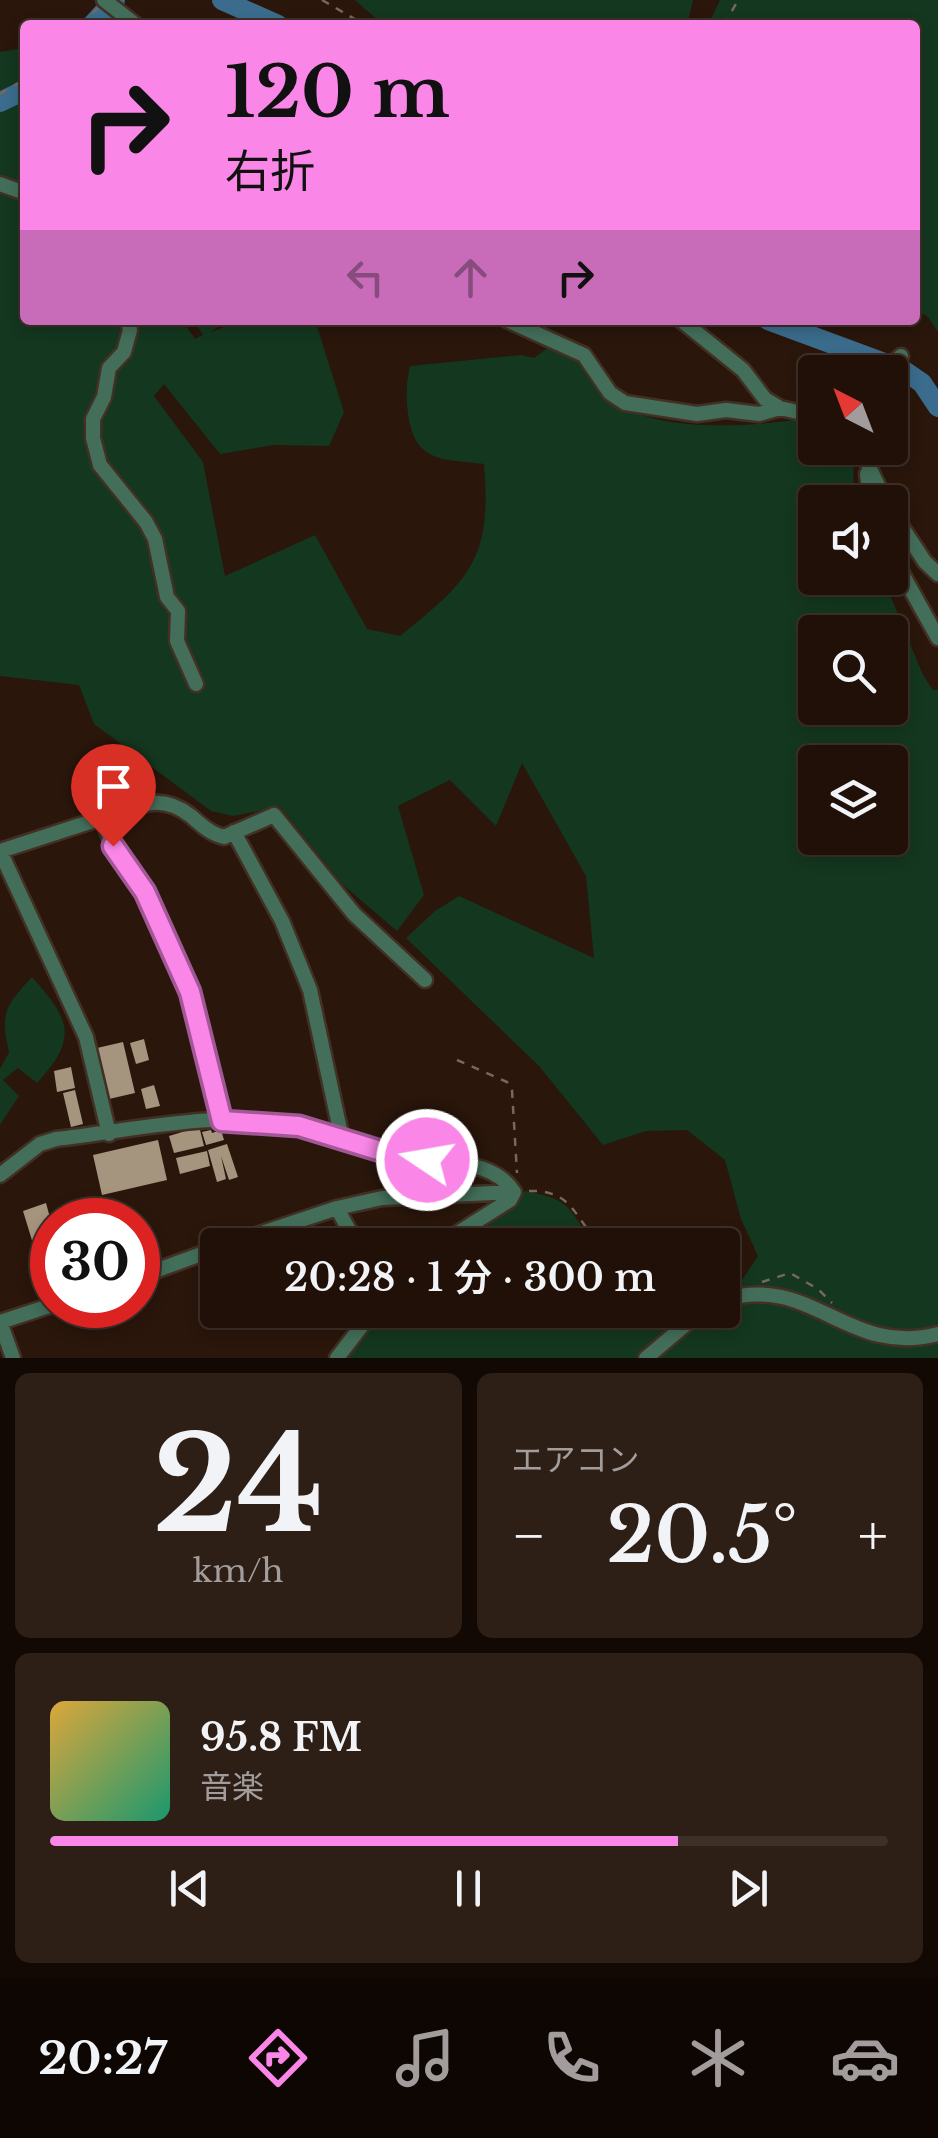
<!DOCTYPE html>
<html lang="ja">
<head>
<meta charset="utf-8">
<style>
	body { margin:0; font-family:"Libre Baskerville","Noto Sans JP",serif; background:#2d1e16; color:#f1f3f6; height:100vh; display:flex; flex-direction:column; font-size:38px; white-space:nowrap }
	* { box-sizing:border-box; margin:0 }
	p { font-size:32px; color:#a29d9c }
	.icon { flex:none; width:55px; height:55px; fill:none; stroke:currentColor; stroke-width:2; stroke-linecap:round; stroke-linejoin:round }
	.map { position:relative; height:1358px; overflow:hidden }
	.sheet { display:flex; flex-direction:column; gap:15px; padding:15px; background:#120904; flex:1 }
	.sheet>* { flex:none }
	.top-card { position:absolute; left:20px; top:20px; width:900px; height:305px; border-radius:10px; box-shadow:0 5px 15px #0003,0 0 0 2px #3d3029; background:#fa87e8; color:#111; overflow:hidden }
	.needle { width:65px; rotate:318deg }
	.fabs { position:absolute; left:798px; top:355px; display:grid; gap:20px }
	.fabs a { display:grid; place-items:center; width:110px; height:110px; border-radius:10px; background:#201008; box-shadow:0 5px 15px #0003,0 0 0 2px #3d3029; font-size:50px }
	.speed { position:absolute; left:30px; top:1198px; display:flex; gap:20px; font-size:50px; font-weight:700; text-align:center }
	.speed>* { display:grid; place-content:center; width:130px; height:130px; border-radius:50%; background:#201008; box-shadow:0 5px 15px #0003,0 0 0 2px #3d3029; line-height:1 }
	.speed .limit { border:15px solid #d22; background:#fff; color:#111 }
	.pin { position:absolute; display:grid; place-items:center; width:85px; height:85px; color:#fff; margin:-102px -42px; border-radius:50% 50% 50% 0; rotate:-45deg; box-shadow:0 0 10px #0007 }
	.pin .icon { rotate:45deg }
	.me { position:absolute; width:110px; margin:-55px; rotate:282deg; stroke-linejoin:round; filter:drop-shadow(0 0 8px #0008) }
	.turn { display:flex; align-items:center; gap:35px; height:210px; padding:0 40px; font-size:45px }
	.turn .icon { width:130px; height:130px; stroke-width:2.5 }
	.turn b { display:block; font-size:70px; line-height:85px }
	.lanes { display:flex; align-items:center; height:95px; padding:0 40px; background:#0003; justify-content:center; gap:50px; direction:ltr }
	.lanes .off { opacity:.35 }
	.big { font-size:75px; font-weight:600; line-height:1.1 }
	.sheet .card { flex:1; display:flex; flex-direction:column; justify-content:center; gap:15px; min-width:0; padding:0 35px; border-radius:15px; background:#2d1e16 }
	.sheet .dial { align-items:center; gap:0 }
	.dial b { font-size:130px; line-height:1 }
	.song { display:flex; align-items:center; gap:30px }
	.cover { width:120px; height:120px; border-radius:15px; background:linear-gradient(135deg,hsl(40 70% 55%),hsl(160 70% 35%)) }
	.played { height:10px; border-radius:5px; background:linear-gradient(90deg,#fa87e8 75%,#3d3029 75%) }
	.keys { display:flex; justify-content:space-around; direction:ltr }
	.heat { display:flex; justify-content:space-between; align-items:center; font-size:55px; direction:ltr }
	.sheet .tiles { flex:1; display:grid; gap:15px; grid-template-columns:1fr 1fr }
	.card:last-child { grid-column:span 2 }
	.trip { position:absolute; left:200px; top:1228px; width:540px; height:100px; border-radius:10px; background:#201008; box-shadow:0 5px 15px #0003,0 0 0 2px #3d3029; font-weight:600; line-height:100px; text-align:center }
	.menu { display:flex; height:160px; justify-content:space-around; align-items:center; background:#0d0603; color:#a29d9c }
	.menu .icon { width:70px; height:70px }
	.menu .active { color:#fa87e8 }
	.menu b { font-size:45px; color:#f1f3f6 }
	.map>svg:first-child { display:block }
</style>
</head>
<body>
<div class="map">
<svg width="938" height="1358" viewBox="0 0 938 1358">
	<rect width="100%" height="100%" fill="#2a160b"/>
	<!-- green -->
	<path fill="#14371f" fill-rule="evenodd" d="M355 0H693L687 25H405L380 22Z
		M720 0H938V332L928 317 915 309V25H708Z
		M25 48V320H182L195 339 203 335 193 320H227L211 332 243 320H315L344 412 329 446 274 445 220 454 164 384 154 396 203 462 225 576 315 535 367 629 400 636C471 579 492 558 484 464 442 459 415 463 408 414 406 396 406 383 410 366L521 355 534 358 549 347 567 349C579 362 595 388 606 397 653 434 746 427 802 419L815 428V448H844L854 455 853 502H815V578H883L923 675 933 690H938V1358H344L347 1349 382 1310H698L677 1324 719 1315 758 1256 741 1219 725 1160 687 1130 646 1131 603 1145 539 1066 406 938 435 911 459 896 594 958 586 876 522 763 496 826 450 780 398 806 424 895 397 931 343 885 280 807 233 816 211 811 94 724 79 685 0 676V52ZM815 632H890V708H815ZM815 762H890V838H815Z
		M32 977C71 1020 78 1039 37 1083L18 1068 3 1080 19 1096 0 1125V1069L9 1052C0 1013 5 1006 32 977Z
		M525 1191C582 1201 565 1216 600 1245H447C469 1230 512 1209 525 1191Z"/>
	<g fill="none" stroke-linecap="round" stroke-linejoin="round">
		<!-- river -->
		<path stroke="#3b6c8d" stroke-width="20" d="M222 0 278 25
			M92 25 115 0
			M0 102 25 90
			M768 320 903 370 922 383 938 407"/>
	</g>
	<!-- building -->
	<path fill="#a5957e" d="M144 1039 149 1060 136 1064 130 1043Z
		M123 1042 135 1093 109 1099 97 1048Z
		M71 1067 75 1088 57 1092 54 1071Z
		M154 1085 160 1106 146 1109 141 1089Z
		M75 1090 83 1124 71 1127 63 1093Z
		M189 1130H200L204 1146 174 1153 169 1136Z
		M211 1130 212 1133 221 1130 224 1140 206 1145 202 1132Z
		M158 1140 167 1180 102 1195 93 1155Z
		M227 1144 238 1177 229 1180 221 1156 226 1179 217 1182 208 1150Z
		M207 1151 210 1166 180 1174 176 1158Z
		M46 1203 52 1225V1284L46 1286 23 1211Z"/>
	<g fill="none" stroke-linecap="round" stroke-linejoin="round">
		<!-- minor casing -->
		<g stroke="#433025" stroke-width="19">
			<path id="minor" d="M104 0 136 25
				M0 184 25 193
				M128 320 130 330 124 352 109 368 104 397 93 419V438L100 465 146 522 155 539 167 597 178 611 177 641 196 684
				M507 320 584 355 610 393 625 403 697 414 726 410 759 414 780 408 815 416
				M681 320 743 370 765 399 780 408
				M885 372 901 356
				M860 448 886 502
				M867 474 871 502
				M890 509 925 562 938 574
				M890 552 938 638
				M102 818C137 807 159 791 191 816 201 825 211 834 224 837L274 815 354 914 425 980
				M234 832 282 921 310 990 342 1139
				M0 851 102 818 113 846 145 892 190 992 222 1121
				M0 851 86 1037 109 1134
				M0 1175 40 1144 56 1139C136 1130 219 1109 300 1126 337 1134 372 1150 410 1157 446 1164 493 1159 514 1192
				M337 1208 357 1245
				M226 1245 337 1208 382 1198 514 1192 510 1200 439 1245
				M138 1277 218 1248
				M722 1300C812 1272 847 1358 938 1334
				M0 1322 52 1305
				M0 1322 13 1358
				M337 1358 374 1310
				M646 1358 703 1310"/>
		</g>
		<!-- path -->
		<path stroke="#79675e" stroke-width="2.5" stroke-dasharray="8 8" stroke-linecap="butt" d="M322 0 365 25
			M81 25 98 8
			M724 25 738 0
			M0 94 25 79
			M457 1060 507 1082 512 1090 517 1173
			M529 1191C576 1189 575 1224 603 1245
			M762 1282 790 1273 818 1289 832 1303"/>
		<!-- minor -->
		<use href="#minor" stroke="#436f5a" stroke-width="14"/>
	</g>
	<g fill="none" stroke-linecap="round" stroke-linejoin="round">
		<!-- route casing -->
		<g stroke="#a25897" stroke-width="25">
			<path id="route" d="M113 846 145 892 190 992 222 1121 299 1126 384 1152 427 1160"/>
		</g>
		<!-- route -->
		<use href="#route" stroke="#fa87e8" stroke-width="18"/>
	</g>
</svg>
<div class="fabs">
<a><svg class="needle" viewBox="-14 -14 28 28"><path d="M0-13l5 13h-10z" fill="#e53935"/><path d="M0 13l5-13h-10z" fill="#a29d9c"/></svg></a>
<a><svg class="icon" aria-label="sound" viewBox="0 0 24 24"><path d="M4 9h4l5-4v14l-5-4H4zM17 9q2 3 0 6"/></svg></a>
<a><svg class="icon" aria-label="search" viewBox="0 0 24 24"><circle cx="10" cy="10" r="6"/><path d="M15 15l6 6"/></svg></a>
<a><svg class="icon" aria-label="layers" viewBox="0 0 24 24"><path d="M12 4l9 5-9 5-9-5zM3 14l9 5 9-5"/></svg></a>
</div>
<div class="speed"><div class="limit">30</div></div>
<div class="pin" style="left:113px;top:846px;background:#d93025"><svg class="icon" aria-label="arrive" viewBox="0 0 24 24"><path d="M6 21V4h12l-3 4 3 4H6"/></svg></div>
<svg class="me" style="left:427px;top:1160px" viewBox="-20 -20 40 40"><circle r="17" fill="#fa87e8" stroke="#fff" stroke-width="3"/><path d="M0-11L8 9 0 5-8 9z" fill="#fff"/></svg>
<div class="trip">20:28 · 1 分 · 300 m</div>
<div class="top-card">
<div class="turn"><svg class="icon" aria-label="right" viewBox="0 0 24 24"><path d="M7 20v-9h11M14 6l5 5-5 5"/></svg><div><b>120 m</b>右折</div></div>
<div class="lanes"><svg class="icon off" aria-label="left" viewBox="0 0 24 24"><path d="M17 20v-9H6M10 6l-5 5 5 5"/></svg><svg class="icon off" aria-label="ahead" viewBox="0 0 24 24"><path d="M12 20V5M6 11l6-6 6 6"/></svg><svg class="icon" aria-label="right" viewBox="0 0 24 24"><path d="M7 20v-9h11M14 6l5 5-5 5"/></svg></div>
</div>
</div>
<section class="sheet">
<div class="tiles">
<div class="card dial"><b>24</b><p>km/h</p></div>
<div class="card"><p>エアコン</p>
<div class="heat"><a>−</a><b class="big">20.5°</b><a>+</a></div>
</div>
<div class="card">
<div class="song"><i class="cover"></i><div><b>95.8 FM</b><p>音楽</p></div></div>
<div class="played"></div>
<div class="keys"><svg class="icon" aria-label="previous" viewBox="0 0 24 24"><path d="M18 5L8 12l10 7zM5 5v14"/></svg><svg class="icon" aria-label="pause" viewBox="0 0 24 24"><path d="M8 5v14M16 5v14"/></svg><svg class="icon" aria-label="next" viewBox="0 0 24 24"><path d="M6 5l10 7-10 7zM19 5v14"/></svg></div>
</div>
</div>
</section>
<nav class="menu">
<b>20:27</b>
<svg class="icon active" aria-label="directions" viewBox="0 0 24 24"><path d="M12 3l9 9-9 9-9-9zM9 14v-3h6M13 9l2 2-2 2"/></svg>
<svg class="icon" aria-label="music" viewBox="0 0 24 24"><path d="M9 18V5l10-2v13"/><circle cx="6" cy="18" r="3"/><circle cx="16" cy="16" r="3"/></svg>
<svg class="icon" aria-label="phone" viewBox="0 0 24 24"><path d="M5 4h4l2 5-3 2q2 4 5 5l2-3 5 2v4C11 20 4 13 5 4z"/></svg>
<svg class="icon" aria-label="climate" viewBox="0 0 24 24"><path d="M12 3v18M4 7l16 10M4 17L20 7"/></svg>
<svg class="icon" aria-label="car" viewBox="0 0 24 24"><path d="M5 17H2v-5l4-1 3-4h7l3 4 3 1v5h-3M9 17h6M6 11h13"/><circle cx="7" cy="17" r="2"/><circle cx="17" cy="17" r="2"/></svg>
</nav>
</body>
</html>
